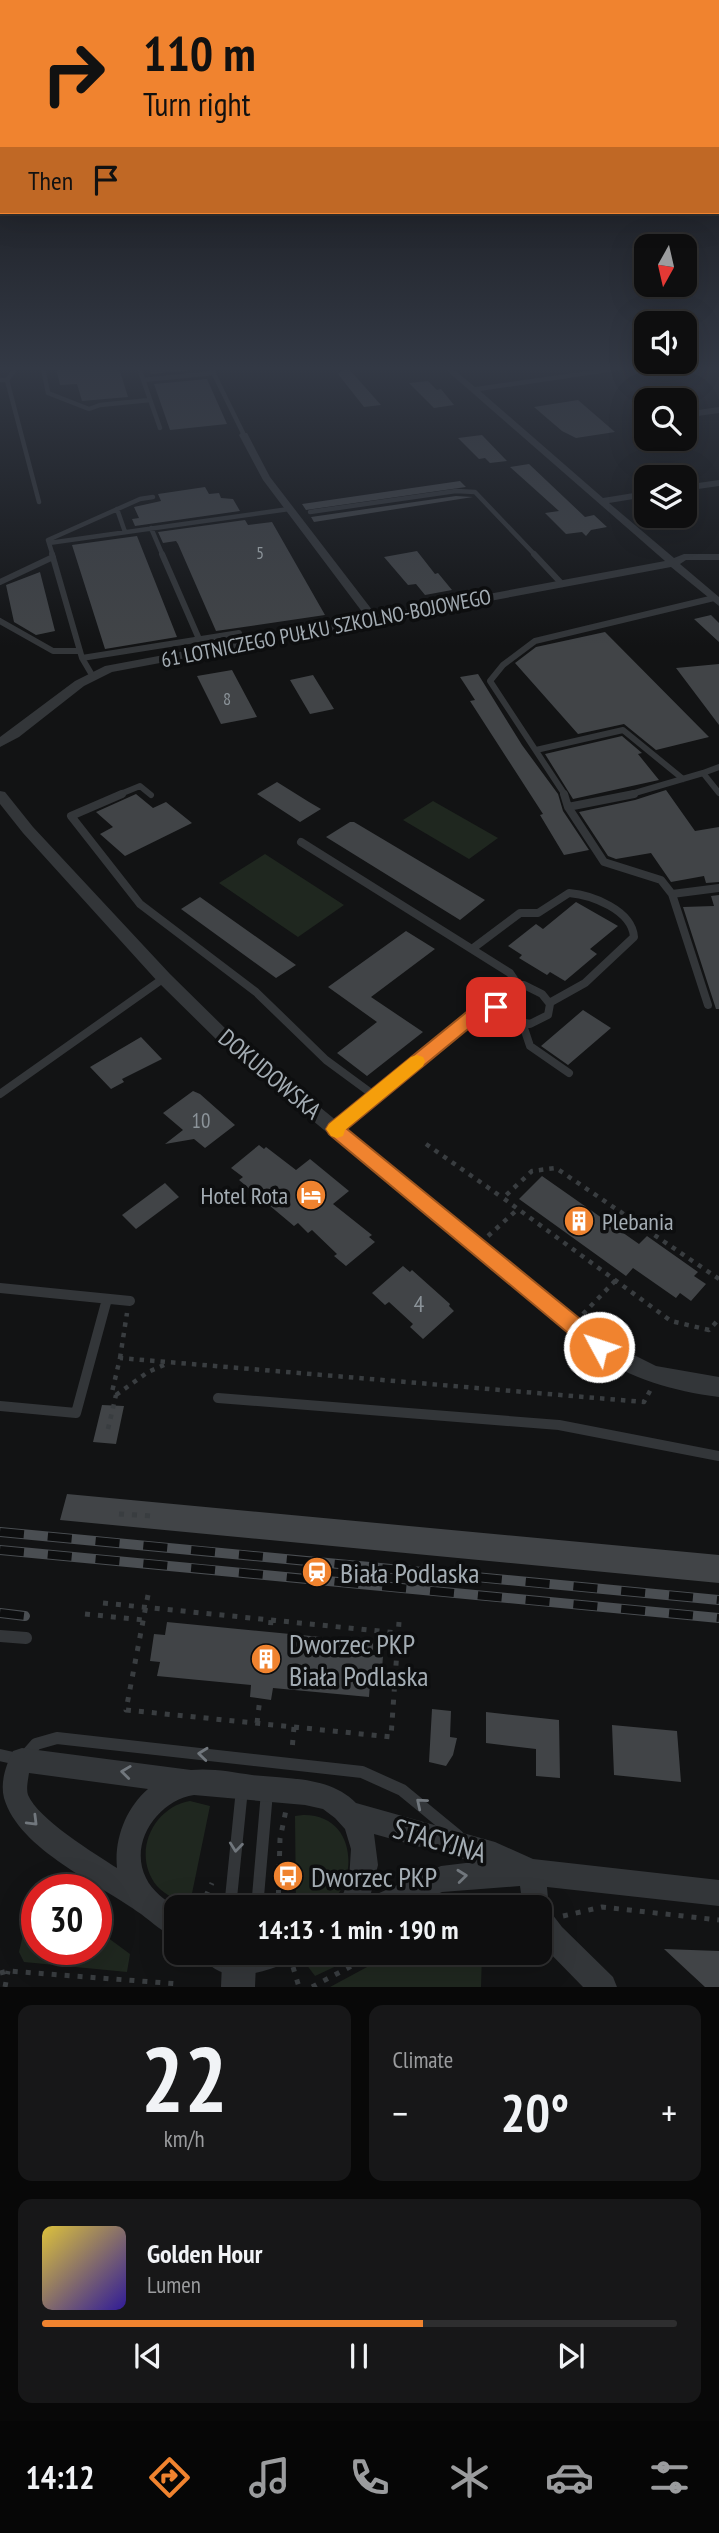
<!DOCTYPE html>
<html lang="en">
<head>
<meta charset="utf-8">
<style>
	body { margin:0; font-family:"PT Sans Narrow",sans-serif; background:#171718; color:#f1f3f6; height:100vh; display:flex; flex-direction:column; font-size:26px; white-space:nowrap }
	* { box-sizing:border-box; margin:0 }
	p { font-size:23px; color:#9b9c9e }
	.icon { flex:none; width:38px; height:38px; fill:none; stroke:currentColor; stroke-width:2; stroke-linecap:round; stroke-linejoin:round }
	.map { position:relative; height:1987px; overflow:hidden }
	.drawer { display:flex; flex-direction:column; gap:18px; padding:18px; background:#080808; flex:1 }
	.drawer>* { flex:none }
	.top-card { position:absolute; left:0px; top:0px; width:719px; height:214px; box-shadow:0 7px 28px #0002,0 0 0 2px #2e2e2f; background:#f0832f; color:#111; overflow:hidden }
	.needle { width:46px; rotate:188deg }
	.fabs { position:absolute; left:634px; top:234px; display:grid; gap:14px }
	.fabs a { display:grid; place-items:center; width:63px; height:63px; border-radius:14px; background:#0e0e0f; box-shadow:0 7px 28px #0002,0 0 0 2px #2e2e2f; font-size:35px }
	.speed { position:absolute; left:21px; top:1874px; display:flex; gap:14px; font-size:35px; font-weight:700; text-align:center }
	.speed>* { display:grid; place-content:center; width:91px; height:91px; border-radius:50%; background:#0e0e0f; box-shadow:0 7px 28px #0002,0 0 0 2px #2e2e2f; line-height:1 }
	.speed .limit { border:10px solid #d22; background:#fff; color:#111 }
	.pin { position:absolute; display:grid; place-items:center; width:60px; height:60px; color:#fff; margin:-30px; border-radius:14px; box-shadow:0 4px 10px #0006 }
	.me { position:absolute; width:77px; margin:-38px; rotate:310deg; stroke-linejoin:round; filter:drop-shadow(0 0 5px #0008) }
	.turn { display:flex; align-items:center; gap:24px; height:147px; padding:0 28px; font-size:32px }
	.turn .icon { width:91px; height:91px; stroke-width:2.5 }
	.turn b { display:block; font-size:49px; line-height:60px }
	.then { display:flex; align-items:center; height:66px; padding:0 28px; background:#0003; gap:14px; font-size:26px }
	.big { font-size:52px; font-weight:700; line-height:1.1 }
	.drawer .widget { flex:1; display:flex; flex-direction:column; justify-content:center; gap:10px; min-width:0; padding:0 24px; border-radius:14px; background:#171718 }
	.drawer .dial { align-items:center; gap:0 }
	.dial b { font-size:91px; line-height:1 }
	.song { display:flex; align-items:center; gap:21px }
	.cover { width:84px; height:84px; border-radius:10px; background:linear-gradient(135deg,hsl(50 70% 55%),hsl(250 70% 35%)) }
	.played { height:7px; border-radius:4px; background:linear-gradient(90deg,#f0832f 60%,#2e2e2f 60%) }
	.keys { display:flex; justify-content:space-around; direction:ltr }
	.heat { display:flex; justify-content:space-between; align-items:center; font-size:38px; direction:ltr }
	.drawer .tiles { flex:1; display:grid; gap:18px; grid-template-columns:1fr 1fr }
	.widget:last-child { grid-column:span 2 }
	.trip { position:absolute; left:164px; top:1895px; width:388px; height:70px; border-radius:14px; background:#0e0e0f; box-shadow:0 7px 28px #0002,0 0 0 2px #2e2e2f; font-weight:700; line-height:70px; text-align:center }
	.tab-bar { display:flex; height:112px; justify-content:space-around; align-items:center; background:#060606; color:#9b9c9e }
	.tab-bar .icon { width:49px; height:49px }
	.tab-bar .selected { color:#f0832f }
	.tab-bar b { font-size:32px; color:#f1f3f6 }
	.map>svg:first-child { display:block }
</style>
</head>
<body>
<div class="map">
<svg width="719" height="1987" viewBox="0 0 719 1987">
	<rect width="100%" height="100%" fill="#121314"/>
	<!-- green -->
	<path fill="#1f271f" d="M433 801 498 838 469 859 403 820Z
		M265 854 344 905 298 937 219 883Z
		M190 1801 210 1806 189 1908C179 1901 165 1895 157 1886 131 1854 153 1807 190 1801Z
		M303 1815C364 1814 358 1899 318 1908 312 1909 303 1908 296 1907L295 1816Z
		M35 1883 45 1890H37V1950H96V1929L130 1954 127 1972 24 1962 19 1952Z
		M316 1953H364L315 1976 303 1960Z
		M393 1953H482L481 1987H330Z"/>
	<!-- building -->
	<path fill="#414447" d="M56 368H119L128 397 82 401 77 384 60 385Z
		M148 368H202L203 369 151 374Z
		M345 368H348L381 405 364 407 338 374Z
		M207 379 227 424 170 430 154 384Z
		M428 381 437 390 441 389 454 405 434 408 409 383Z
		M578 400 615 432 576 438 562 431 534 407Z
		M482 435 507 461 490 463 485 458 479 459 458 438Z
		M529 464 585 517 594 515 607 527 591 530 586 536 582 532 566 534 545 513 559 511 510 467Z
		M460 481 466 487 306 510 302 504Z
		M205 487 209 494 219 493 221 498 233 499 240 511 135 526 132 519 139 518 134 507 161 501 158 494Z
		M456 496 473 497 314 522 311 517Z
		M245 520 248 525 272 522 325 615 216 631 178 544 176 541 163 543 158 532Z
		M137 536 177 637 105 649 72 545Z
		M417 551 435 574 438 573 452 590 425 595 416 584 408 585 384 557Z
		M40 572 55 631 36 635 14 622 6 585Z
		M711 615 719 623V642L694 619Z
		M605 632 709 737 656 750 624 724 578 734 515 663 536 647Z
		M719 664V725L676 668Z
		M232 670 257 717 221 724 197 676Z
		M478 674 522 745 558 794 563 811 589 850 564 855 540 815 543 814 470 701 475 700 460 677Z
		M313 675 334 709 310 714 290 680Z
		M622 736 642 753 638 754 659 780 573 799 545 754Z
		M277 782 309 802 321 809 300 822 257 794Z
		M666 790 695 831 719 827V882L706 883 704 876 671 882 651 853 616 859 608 856 579 812 635 800Z
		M136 794 153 808 166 802 192 823 125 856 100 834 113 827 96 812Z
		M350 822H354L485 900 460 920 326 837Z
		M719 895V1009H716L683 907 714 906 711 896Z
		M200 897 296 965 276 978 181 909Z
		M576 902 618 926 590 949 597 954 565 981 550 972 547 975 519 958 522 955 508 946 536 924 543 929Z
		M406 931 435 949 371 997 423 1032 367 1076 337 1053 377 1022 328 987Z
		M583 1010 611 1028 568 1065 541 1046Z
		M141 1037 162 1059 122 1079 124 1082 111 1089 90 1067Z
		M193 1091 200 1094 235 1125 205 1148 194 1139 165 1144 183 1130 163 1113Z
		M259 1145 264 1149 266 1147 296 1170 310 1159 349 1191 333 1204 372 1235 369 1237 375 1242 346 1266 334 1256 337 1254 312 1230 308 1233 298 1223 294 1226 239 1180 243 1177 231 1168Z
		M542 1176 639 1244 647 1236 698 1272 694 1276 706 1284 691 1301 680 1293 676 1298 633 1268 626 1276 519 1199Z
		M165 1183 179 1197 136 1229 122 1215Z
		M403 1266 410 1272 412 1270 450 1304 449 1306 454 1311 423 1339 410 1327 413 1324 389 1302 385 1305 372 1293Z
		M102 1405 124 1406 116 1444 93 1442Z
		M67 1494 719 1555V1583L60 1520Z
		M167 1622 373 1642V1655L383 1656 381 1684 370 1683 369 1697 273 1688 271 1700 250 1697 251 1685 157 1676 160 1662 150 1661 154 1634 165 1635Z
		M432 1709 451 1711 450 1737 457 1738 453 1755 446 1766 429 1762Z
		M486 1712 559 1720 560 1778 536 1776V1749L486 1743Z
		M612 1725 677 1731 681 1782 614 1775Z
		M664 1949 719 1951V1987H705Z"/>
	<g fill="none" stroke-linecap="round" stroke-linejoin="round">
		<!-- path-far1 -->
		<path stroke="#393d40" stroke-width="4.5" stroke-dasharray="4.5 6" stroke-linecap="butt" d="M426 1144 503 1198
			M488 1236 518 1209
			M719 1279 556 1168 532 1171 503 1198 671 1321 709 1330 719 1319
			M583 1314 616 1280
			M120 1358 127 1313
			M116 1395 148 1372 166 1364
			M108 1429 116 1395 112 1392 120 1358 644 1402 651 1389"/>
		<!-- path -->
		<path stroke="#393d40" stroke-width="5" stroke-dasharray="5 8" stroke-linecap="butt" d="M119 1514 152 1516
			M148 1595 126 1710 294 1727 292 1750
			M103 1603 271 1620 270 1632
			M85 1614 143 1620
			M271 1620 398 1633
			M257 1723 260 1698
			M294 1727 391 1737 399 1622
			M200 1908 212 1883
			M278 1908 280 1839 286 1810
			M563 1916 602 1907 719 1920
			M293 1967 299 1987
			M0 1973 8 1971 179 1984
			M5 1987 8 1971
			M312 1987 376 1953"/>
		<!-- service-far4 -->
		<path stroke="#333639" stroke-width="4.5" d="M43 368 48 393 89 409 100 405 150 400
			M139 368 160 428
			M211 368 244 435
			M0 380H7L39 502
			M7 380 16 368
			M143 380 214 373
			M117 509 125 532
			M310 512 456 491 475 492 536 556
			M151 528 163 556
			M49 543 289 509
			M53 556 48 540 140 499 153 497"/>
		<!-- service-far3 -->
		<path stroke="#333639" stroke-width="6" d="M52 554 82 658 92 675
			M162 554 199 639
			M534 554 562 584
			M0 582 53 557
			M0 621 53 651H80
			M82 658 239 633
			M536 750 623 730 683 779
			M719 767 703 773 719 793
			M118 795 140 786 151 795
			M565 795 490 681 503 665 535 641 714 598
			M628 795 703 773"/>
		<!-- service-far2 -->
		<path stroke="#333639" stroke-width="8" d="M122 794 71 816 140 904 256 992 326 1060 375 1096
			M564 794 568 807 604 862 661 880 672 894 708 1005
			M568 807 634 794
			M301 842 510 973 518 985
			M672 894 719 888
			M472 949 520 913H538L569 893C592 895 632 910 634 937L585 983 551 1002
			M524 985 542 994 550 1004 548 1015 530 1024 507 1019 497 1003C500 989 511 988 524 985Z
			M523 1025 530 1046 569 1073
			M0 1094 164 978
			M369 1101 480 1010 496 1007"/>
		<!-- service-far1 -->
		<path stroke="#333639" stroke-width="10" d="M335 1129 371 1099
			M0 1288 130 1301
			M218 1398 559 1425 719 1456
			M0 1406 76 1413 107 1299"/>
		<!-- service -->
		<path stroke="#333639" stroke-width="12" d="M0 1636 26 1638
			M0 1755 22 1760 36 1744 57 1738 362 1772 402 1790 458 1836
			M230 1908 242 1789
			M257 1908 267 1792"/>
		<!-- minor -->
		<path fill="#333639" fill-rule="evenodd" d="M444 368H452L475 387 609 368H627L623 370 480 391 603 498 646 491V497L609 503 674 558 684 554H719V560H686L680 564 719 597V606L671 567 112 672 84 686 19 737 0 747V737L75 681 105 666 366 617 263 480 239 435 241 433H247L270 477 376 615 665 561Z
			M719 407V413L684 418V412Z
			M646 418V424L637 422 638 420Z
			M719 480V486L684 491V485Z
			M0 791 5 792 33 827 170 974 234 1037 606 1341 656 1366 719 1377V1397C672 1391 632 1379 592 1353L222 1045 158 982 23 833 0 804Z
			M22 1748 191 1770C212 1768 232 1772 252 1775 287 1779 330 1776 356 1803L495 1842 533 1859 719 1880V1906L547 1887 549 1910 562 1927 613 1977 617 1987H583L541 1944V1908H523L520 1886 442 1892 407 1908H337L349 1880 351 1849 345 1829 335 1818 323 1809 305 1805 194 1795C159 1800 128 1842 146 1878 152 1891 165 1900 177 1908V1938C163 1933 153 1923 141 1914 100 1884 19 1850 4 1798 0 1782 6 1765 13 1751ZM29 1773 148 1789C126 1808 114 1839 117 1868 95 1854 38 1819 28 1795 26 1789 28 1780 29 1773ZM374 1834 474 1862 441 1866 370 1897 378 1865Z
			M202 1953H290L286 1963C260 1974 217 1987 202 1953Z"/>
		<!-- tertiary -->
		<path fill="#333639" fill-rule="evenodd" d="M226 1953H252L256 1963 255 1987H221L222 1963Z"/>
		<!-- rail casing -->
		<g stroke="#4a4e52" stroke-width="10">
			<path id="rail" d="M0 1532 719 1600
				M0 1550 719 1618
				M0 1613 25 1616"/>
		</g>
		<!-- rail -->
		<use href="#rail" stroke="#0d0e0f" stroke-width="8" stroke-dasharray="24" stroke-linecap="butt"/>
	</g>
	<!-- one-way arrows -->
	<defs><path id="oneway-chevron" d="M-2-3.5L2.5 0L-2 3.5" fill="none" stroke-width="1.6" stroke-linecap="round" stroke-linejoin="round" transform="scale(1.75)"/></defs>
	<g stroke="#71777d">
		<use href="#oneway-chevron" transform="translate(203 1754) rotate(-174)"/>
		<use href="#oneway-chevron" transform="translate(126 1772) rotate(-173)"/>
		<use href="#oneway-chevron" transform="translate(421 1803) rotate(-140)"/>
		<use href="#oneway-chevron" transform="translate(33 1821) rotate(45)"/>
		<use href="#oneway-chevron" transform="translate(236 1847) rotate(96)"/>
		<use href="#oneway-chevron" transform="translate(462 1876) rotate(-6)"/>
	</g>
	<!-- sky -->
	<linearGradient id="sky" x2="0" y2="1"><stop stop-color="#0a0a0b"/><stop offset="0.57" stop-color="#333945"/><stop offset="1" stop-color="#333945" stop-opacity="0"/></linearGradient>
	<rect width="719" height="646" fill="url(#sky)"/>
	<!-- route -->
	<path fill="#f0832f" stroke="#9c551f" stroke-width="2" d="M496 1001 504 1007 502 1011 485 1015 347 1129 606 1340 609 1347 606 1353 599 1356 592 1353 329 1134 326 1129 329 1124 474 1006Z"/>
	<!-- slow -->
	<path fill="#f59e0b" d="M417 1055 423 1057 425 1061 423 1066 345 1130 343 1136 337 1138 331 1136 326 1129 329 1124 411 1057Z"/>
	<!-- icons -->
	<defs>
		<g id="hotel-disc" transform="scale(1.575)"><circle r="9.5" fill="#f0832f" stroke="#0d0e0f"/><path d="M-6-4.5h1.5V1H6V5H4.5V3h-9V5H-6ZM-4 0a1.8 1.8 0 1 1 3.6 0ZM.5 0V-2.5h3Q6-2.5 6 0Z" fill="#fff"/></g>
		<g id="building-disc" transform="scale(1.575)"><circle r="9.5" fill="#f0832f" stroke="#0d0e0f"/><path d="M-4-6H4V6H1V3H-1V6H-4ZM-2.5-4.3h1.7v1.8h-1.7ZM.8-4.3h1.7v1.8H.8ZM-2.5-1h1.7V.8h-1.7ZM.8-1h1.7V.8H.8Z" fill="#fff"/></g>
		<g id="station-disc" transform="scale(1.575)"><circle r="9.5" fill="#f0832f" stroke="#0d0e0f"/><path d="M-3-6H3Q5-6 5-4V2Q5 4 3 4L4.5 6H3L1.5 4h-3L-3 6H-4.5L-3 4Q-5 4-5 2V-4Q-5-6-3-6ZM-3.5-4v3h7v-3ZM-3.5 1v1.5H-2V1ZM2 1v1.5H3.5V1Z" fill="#fff"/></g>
		<g id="bus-disc" transform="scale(1.575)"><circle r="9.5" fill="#f0832f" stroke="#0d0e0f"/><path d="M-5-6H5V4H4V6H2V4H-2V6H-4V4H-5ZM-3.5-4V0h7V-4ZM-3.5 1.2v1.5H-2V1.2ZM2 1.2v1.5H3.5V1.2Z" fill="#fff"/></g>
	</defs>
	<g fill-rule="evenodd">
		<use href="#hotel-disc" x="311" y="1195"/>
		<use href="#building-disc" x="579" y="1221"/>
		<use href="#station-disc" x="317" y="1572"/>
		<use href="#building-disc" x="266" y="1659"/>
		<use href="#bus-disc" x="288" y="1876"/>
	</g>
	<g text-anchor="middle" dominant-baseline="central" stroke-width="7" stroke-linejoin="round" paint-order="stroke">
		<!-- far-number labels -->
		<g font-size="18" fill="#8b9399">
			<text x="260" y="552">5</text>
			<text x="227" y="698">8</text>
		</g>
		<!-- far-street labels -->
		<g font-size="21" fill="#a4adb4" stroke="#0d0e0f">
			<text transform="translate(326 628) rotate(-11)">61 LOTNICZEGO PUŁKU SZKOLNO-BOJOWEGO</text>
		</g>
		<!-- number labels -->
		<g font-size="21" fill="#8b9399">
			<text x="201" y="1120">10</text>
		</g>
		<!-- street labels -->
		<g font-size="24" fill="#a4adb4" stroke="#0d0e0f">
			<text transform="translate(270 1074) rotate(40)">DOKUDOWSKA</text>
		</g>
		<!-- poi labels -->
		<g font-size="24" fill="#a4adb4" stroke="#0d0e0f" text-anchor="end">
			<text x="288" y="1195">Hotel Rota</text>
			<text x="602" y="1221" text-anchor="start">Plebania</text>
		</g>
		<!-- near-number labels -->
		<g font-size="24" fill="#8b9399">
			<text x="419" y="1303">4</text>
		</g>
		<!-- near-poi labels -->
		<g font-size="28" fill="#a4adb4" stroke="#0d0e0f" text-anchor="start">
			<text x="340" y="1572">Biała Podlaska</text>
			<text x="289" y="1643">Dworzec PKP<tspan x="289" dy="32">Biała Podlaska</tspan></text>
			<text x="311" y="1876">Dworzec PKP</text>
		</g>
		<!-- near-street labels -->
		<g font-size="28" fill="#a4adb4" stroke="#0d0e0f">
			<text transform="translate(440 1840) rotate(16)">STACYJNA</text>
		</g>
	</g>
</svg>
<div class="fabs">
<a><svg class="needle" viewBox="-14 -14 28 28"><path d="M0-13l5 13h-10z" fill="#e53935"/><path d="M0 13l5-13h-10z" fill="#9b9c9e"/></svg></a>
<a><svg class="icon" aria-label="sound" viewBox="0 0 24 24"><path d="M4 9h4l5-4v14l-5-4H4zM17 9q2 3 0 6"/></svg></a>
<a><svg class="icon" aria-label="search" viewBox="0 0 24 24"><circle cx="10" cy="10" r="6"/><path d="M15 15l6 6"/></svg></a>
<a><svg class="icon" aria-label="layers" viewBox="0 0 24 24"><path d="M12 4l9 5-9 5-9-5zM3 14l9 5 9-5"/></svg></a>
</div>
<div class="speed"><div class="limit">30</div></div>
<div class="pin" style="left:496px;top:1007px;background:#d93025"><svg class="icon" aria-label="arrive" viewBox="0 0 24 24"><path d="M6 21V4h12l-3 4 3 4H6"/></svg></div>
<svg class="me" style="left:599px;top:1347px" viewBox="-20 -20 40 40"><circle r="17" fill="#f0832f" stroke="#fff" stroke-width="3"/><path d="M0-11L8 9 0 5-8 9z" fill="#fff"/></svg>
<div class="trip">14:13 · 1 min · 190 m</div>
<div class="top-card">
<div class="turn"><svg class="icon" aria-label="right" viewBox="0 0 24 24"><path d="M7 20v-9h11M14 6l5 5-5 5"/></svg><div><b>110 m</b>Turn right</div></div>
<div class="then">Then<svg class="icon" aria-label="arrive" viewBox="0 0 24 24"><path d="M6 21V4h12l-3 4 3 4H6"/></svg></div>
</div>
</div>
<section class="drawer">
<div class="tiles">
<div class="widget dial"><b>22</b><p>km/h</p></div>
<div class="widget"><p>Climate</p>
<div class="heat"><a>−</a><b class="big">20°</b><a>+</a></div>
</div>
<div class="widget">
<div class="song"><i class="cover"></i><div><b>Golden Hour</b><p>Lumen</p></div></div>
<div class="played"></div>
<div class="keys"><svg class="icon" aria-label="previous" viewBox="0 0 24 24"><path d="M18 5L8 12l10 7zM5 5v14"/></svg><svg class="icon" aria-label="pause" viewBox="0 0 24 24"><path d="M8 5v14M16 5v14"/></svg><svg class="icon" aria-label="next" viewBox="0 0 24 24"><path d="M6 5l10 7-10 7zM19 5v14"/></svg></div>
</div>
</div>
</section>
<nav class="tab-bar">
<b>14:12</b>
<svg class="icon selected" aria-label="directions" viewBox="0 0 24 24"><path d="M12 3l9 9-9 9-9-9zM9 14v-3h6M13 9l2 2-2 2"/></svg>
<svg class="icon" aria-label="music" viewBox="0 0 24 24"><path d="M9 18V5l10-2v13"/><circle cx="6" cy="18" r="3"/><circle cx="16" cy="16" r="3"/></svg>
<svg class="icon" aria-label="phone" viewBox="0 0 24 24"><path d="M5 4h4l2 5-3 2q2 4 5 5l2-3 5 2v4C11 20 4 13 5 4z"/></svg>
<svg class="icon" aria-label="climate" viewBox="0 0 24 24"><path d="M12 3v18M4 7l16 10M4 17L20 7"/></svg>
<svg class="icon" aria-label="car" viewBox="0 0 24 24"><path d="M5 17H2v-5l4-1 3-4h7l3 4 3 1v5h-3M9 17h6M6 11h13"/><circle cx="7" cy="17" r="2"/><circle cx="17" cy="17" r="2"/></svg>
<svg class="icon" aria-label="filters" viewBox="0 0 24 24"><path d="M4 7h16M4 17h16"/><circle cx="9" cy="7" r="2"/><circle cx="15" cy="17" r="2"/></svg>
</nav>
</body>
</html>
